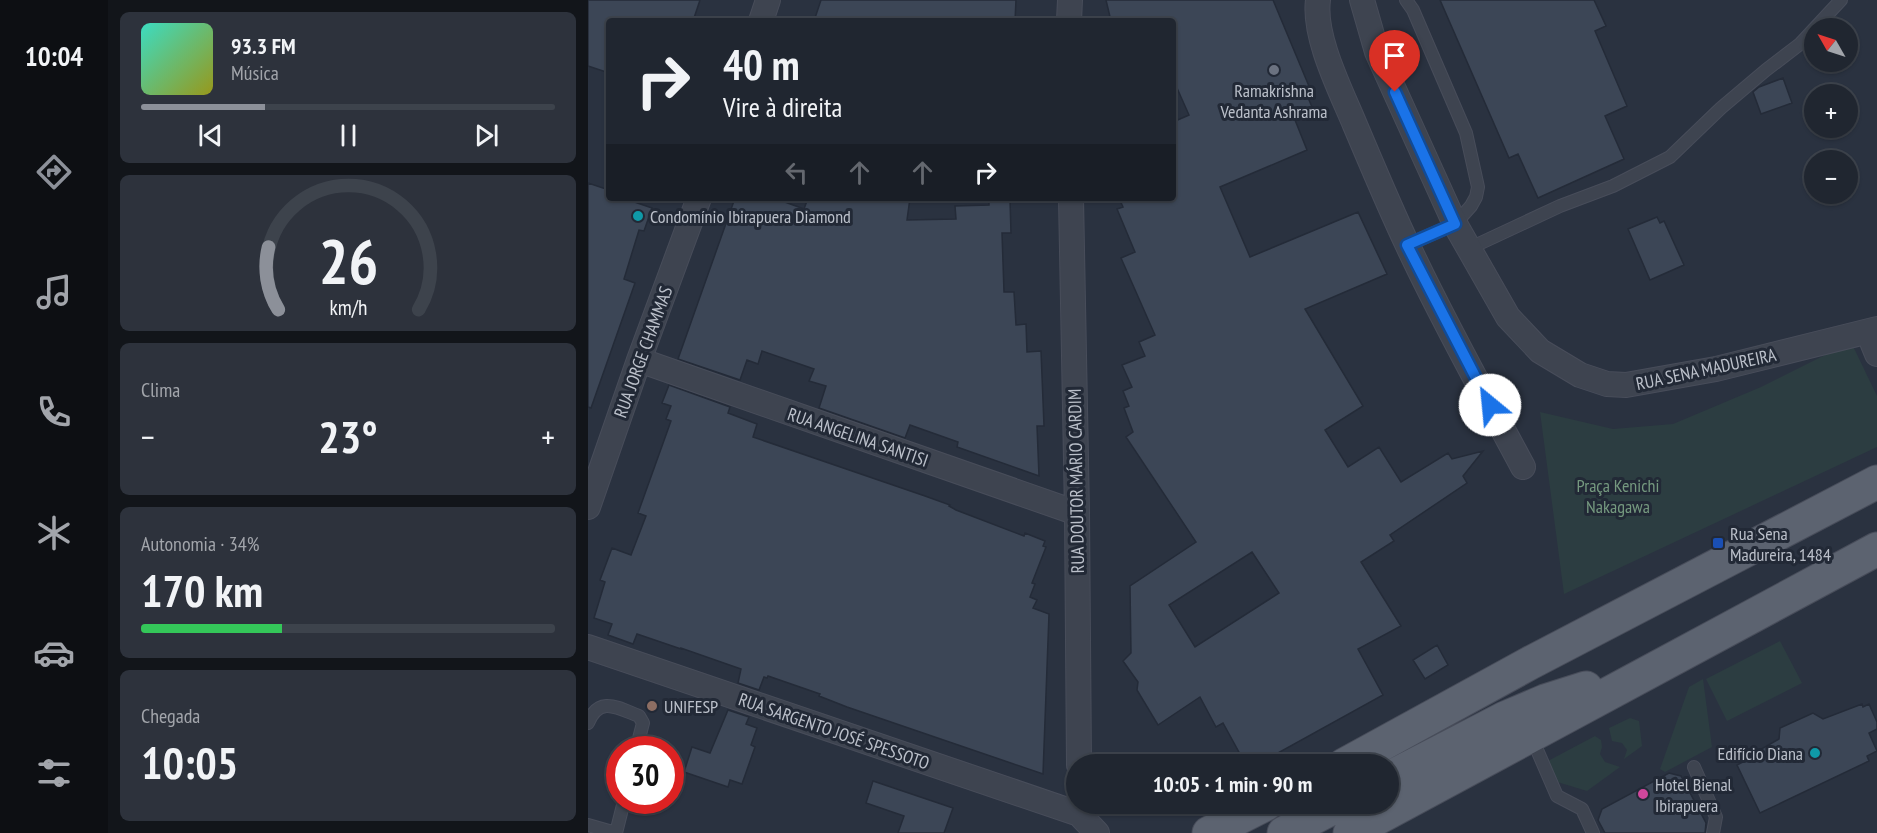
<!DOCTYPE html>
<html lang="pt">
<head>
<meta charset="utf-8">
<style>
	body { margin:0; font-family:"PT Sans Narrow",sans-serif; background:#2d323c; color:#f1f3f6; height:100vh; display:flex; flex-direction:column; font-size:22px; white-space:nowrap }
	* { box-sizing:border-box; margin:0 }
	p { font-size:20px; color:#a2a5ab }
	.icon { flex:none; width:33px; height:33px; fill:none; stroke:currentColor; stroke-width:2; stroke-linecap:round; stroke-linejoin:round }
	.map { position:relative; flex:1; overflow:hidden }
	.details { display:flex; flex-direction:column; gap:12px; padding:12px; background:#12151a; width:480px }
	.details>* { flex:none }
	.guide { position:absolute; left:18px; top:18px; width:570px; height:183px; border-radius:6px; box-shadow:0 2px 4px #0004,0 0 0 2px #3d434c; background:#202630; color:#f1f3f6; overflow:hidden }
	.needle { width:39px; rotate:309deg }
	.controls { position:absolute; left:1216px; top:18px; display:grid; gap:12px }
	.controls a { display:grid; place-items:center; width:54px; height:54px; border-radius:50%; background:#202630; box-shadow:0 2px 4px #0004,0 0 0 2px #3d434c; font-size:30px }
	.speed { position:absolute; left:18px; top:736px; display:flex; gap:12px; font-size:30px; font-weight:700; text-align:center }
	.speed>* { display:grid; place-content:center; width:78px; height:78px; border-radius:50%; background:#202630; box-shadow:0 2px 4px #0004,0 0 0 2px #3d434c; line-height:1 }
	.speed .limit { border:9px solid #d22; background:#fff; color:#111 }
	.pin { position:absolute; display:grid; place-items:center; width:51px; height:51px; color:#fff; margin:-62px -26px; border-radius:50% 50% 50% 0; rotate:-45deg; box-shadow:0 0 6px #0007 }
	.pin .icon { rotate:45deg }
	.me { position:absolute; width:66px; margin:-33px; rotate:332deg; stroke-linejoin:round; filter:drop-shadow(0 0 4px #0008) }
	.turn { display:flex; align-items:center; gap:21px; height:126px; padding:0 18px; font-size:27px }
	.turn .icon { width:78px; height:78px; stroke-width:2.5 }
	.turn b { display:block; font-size:42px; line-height:51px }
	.lanes { display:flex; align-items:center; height:57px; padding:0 18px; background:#0003; justify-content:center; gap:30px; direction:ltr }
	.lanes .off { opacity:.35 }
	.big { font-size:45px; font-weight:700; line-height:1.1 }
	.details .tile { flex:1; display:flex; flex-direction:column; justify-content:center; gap:9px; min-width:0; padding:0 21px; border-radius:9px; background:#2d323c }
	.details .dial { align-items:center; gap:0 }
	.dial svg { height:156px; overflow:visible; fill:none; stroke:#3d434c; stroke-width:7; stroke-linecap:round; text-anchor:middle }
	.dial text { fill:#f1f3f6; stroke:none }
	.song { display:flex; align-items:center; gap:18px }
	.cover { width:72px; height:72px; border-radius:9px; background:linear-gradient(135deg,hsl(170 70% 55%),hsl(60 70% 35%)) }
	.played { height:6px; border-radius:3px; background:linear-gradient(90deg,#8c9099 30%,#3d434c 30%) }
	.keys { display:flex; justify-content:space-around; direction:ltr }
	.heat { display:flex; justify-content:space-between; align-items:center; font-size:33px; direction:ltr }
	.charge { height:9px; border-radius:4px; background:linear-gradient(90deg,#34c759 34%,#3d434c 0) }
	.trip { position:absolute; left:478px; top:754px; width:333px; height:60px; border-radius:30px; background:#202630; box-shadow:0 2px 4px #0004,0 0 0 2px #3d434c; font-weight:700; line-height:60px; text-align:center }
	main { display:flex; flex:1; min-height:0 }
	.menu { display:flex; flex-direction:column; width:108px; justify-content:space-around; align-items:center; background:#0d0f13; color:#a2a5ab }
	.menu .icon { width:42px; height:42px }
	.menu .on { color:#8c9099 }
	.menu b { font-size:27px; color:#f1f3f6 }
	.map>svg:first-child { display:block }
</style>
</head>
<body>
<main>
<nav class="menu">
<b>10:04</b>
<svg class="icon on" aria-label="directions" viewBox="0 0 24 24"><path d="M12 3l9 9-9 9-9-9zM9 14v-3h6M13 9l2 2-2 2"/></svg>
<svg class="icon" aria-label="music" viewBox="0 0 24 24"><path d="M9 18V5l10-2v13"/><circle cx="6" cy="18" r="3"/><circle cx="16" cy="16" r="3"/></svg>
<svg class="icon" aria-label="phone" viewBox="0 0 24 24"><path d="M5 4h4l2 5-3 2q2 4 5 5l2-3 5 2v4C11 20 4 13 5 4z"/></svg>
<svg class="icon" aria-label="climate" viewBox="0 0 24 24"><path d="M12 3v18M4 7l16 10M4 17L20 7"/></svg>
<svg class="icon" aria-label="car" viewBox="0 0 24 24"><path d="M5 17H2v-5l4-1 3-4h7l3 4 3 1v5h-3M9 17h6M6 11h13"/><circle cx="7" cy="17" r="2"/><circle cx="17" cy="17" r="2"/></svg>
<svg class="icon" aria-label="filters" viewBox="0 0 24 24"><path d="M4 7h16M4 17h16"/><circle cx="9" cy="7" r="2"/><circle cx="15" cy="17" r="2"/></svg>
</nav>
<section class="details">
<div class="tile">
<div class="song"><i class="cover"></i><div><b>93.3 FM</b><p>Música</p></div></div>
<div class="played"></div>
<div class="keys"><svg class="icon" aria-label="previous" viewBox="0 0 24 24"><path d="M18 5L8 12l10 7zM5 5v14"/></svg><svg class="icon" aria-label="pause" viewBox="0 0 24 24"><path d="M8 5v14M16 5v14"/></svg><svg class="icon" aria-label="next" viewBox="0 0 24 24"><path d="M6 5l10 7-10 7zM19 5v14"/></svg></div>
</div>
<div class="tile dial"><svg viewBox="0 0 100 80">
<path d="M14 69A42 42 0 1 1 86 69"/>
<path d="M14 69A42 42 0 0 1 9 37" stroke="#8c9099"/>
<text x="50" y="56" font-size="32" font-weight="700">26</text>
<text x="50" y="72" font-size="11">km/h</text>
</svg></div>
<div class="tile"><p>Clima</p>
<div class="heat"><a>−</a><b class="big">23°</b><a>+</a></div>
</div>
<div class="tile"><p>Autonomia · 34%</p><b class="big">170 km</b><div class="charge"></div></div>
<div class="tile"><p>Chegada</p><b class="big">10:05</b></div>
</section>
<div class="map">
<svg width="1289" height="833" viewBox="0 0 1289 833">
	<rect width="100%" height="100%" fill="#2a3240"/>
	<!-- green -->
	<path fill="#2c3d41" d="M1263 342 1289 396V447L976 594 952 412 1025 429 1085 424 1173 387Z
		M1192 641 1214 683 1139 721 1118 679Z
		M1115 679 1124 747 1077 772 1072 769 1101 687Z
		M1042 718 1051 721 1054 746 1036 759 1039 750 1034 743 1024 741 1021 728Z
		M1007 736 1013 740 1014 747 1012 754 1017 762 1032 767 999 791 966 781 958 762Z"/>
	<!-- building -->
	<path fill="#3c4656" stroke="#242b38" stroke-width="1.5" fill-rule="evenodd" d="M0 0H112L105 21H21V73L0 66Z
		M233 0H428L427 21H226Z
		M518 0H685L723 91 718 93 724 107 705 115 719 150 632 187 662 257 770 212 799 274 717 309 775 406 737 430 760 467 791 447 813 482 860 453 864 459 895 451 875 476 879 483 802 535 806 541 773 562 813 626 770 649 795 695 668 765H658L635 723 628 727 612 697 570 725 549 690 550 682 535 661 543 653 542 586 608 542 538 437 545 432 536 408 541 406 535 391 544 387 534 365 557 356 551 342 567 335 533 258 547 252 529 209 535 207 531 198H585V122L601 115 585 79V21H523ZM664 552 691 593 607 647 581 605Z
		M852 0H1006L1018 26 1007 31 1039 106 1017 116 1036 159 950 198 930 154 921 158Z
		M1195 78 1204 103 1173 114 1165 92 1171 87Z
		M0 183 21 190V198H35L64 208 56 231 51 230 36 279 47 283 3 408 0 407Z
		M147 198H186L216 209 220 198H322L319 220 368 219 367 206 401 205V201L422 200 423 233H414L416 292H426L428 325 438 324 439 352 453 351 456 426H449L451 476 369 447 370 442 322 425 317 438 231 408 238 386 221 381 226 369 174 351 170 364 159 360 152 380 90 359Z
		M1069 217 1072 223 1076 221 1096 265 1062 280 1040 229Z
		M81 385 142 407 140 413 169 424 165 437 337 496 362 505 361 506 368 510 436 536 437 533 457 541 455 546 458 547 444 583 447 584 442 597 449 600 445 608 461 614 455 774 259 707 231 696 232 694 180 676 179 678 176 677 171 690 150 683 153 669 93 648V649L49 634 45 644 20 635 24 624 6 618 17 582 12 580 24 548 43 555 58 516 50 513 83 421 78 419 83 406 74 403Z
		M849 645 860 665 837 679 825 660Z
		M1274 704 1275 707 1281 704 1289 722V729L1281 733 1289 751 1279 756 1281 761 1172 813 1149 765 1155 762 1154 760 1191 739 1192 728 1225 713 1235 719Z
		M140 710 161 717 158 724 169 728 163 745 167 747 154 784 142 780 140 787 96 772 104 747 122 753Z
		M1081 773 1093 776 1118 823 1117 833H1017L1010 820 1014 809Z
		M285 781 365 808 356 833H310L316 816 278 803Z"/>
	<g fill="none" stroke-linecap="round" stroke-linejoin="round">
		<!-- lane casing -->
		<g stroke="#484d5a" stroke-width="14">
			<path id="lane" d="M818 0 825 10 878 133 890 187 888 197 883 206 867 224 819 245
				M882 248 972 206 1025 186 1082 157 1133 108 1178 70 1212 44 1253 0
				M0 723C11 695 30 708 51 716L55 723 48 750
				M943 736 969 796 994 809 1005 833
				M1106 767 1128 817 1125 833
				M0 825 28 833
				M28 833 36 801"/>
		</g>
		<!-- street casing -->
		<g stroke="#484d5a" stroke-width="26">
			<path id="street" d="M730 0C725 37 753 91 767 125 784 165 801 206 820 246 855 321 896 394 935 467
				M774 0 789 52 867 224 920 317 952 351 992 375 1019 384 1038 385 1128 369 1289 329
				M173 21 180 0
				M481 21 482 0
				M483 198 489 513 491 765
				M1280 332 1289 354
				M51 360 489 513
				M0 507 51 360 111 198
				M0 647 491 814
				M491 804V814L509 833"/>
		</g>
		<!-- primary casing -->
		<g stroke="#484d5a" stroke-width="35">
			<path id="primary" d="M756 765 942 663 1289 482
				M801 778 917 718 957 701 998 688
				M621 833 678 804
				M696 833 752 804
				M762 833 1289 549"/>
		</g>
		<!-- lane -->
		<use href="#lane" stroke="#3e4450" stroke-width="12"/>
		<!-- street -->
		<use href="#street" stroke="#3e4450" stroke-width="24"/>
		<!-- primary -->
		<use href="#primary" stroke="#5c6370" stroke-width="33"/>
	</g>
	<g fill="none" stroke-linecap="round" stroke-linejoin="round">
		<!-- route casing -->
		<g stroke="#114b97" stroke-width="15">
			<path id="route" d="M807 92 867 224 819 245 902 405"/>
		</g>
		<!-- route -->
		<use href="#route" stroke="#1a73e8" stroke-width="10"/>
	</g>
	<!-- markers -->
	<circle fill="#6b7280" stroke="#222936" stroke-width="2" cx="686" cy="70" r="6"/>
	<g fill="#0f9aa8" stroke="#222936" stroke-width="2">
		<circle cx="50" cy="216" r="6"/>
		<circle cx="1227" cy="753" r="6"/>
	</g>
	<rect fill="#1a4fb4" stroke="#222936" stroke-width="2" x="1124" y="537" width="12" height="12" rx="3"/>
	<circle fill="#8d6e63" stroke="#222936" stroke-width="2" cx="64" cy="706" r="6"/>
	<circle fill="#d1479c" stroke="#222936" stroke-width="2" cx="1055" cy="794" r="6"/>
	<g text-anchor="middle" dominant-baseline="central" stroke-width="6" stroke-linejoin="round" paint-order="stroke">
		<!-- poi labels -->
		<g font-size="18" fill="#bbc0ca" stroke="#222936" text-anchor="start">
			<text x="686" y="90" text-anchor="middle">Ramakrishna<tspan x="686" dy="21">Vedanta Ashrama</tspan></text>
			<text x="62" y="216">Condomínio Ibirapuera Diamond</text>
			<text x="1142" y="533">Rua Sena<tspan x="1142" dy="21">Madureira, 1484</tspan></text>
			<text x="76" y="706">UNIFESP</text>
			<text x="1215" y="753" text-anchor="end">Edifício Diana</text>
			<text x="1067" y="784">Hotel Bienal<tspan x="1067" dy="21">Ibirapuera</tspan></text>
		</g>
		<!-- street labels -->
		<g font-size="18" fill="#bbc0ca" stroke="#222936">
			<text transform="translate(55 352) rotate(-70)">RUA JORGE CHAMMAS</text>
			<text transform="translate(1118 369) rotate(-12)">RUA SENA MADUREIRA</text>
			<text transform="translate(270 437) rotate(19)">RUA ANGELINA SANTISI</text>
			<text transform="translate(488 481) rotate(-91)">RUA DOUTOR MÁRIO CARDIM</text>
			<text transform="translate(246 731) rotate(19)">RUA SARGENTO JOSÉ SPESSOTO</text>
		</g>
		<!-- park labels -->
		<g font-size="18" fill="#75997f" stroke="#222936">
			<text x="1030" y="485">Praça Kenichi<tspan x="1030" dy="21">Nakagawa</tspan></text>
		</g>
	</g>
</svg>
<div class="controls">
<a><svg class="needle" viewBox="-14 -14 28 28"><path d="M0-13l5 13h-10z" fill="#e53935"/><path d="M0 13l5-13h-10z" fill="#a2a5ab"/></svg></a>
<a>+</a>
<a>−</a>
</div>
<div class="speed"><div class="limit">30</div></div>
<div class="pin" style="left:807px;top:92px;background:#d93025"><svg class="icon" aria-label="arrive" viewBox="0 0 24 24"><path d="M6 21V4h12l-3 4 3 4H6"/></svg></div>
<svg class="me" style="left:902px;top:405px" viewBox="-20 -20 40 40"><circle r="19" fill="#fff"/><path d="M0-13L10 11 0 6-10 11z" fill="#1a73e8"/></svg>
<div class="trip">10:05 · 1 min · 90 m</div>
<div class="guide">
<div class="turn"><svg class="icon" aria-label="right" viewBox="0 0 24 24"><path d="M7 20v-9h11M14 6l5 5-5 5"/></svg><div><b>40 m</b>Vire à direita</div></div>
<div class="lanes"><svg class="icon off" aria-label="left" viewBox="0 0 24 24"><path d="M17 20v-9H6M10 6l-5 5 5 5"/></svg><svg class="icon off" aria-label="ahead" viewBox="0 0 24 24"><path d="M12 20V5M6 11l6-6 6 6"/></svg><svg class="icon off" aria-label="ahead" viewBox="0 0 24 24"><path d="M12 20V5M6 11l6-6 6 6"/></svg><svg class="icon" aria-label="right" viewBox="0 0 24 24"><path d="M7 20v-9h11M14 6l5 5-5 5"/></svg></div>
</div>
</div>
</main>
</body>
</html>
